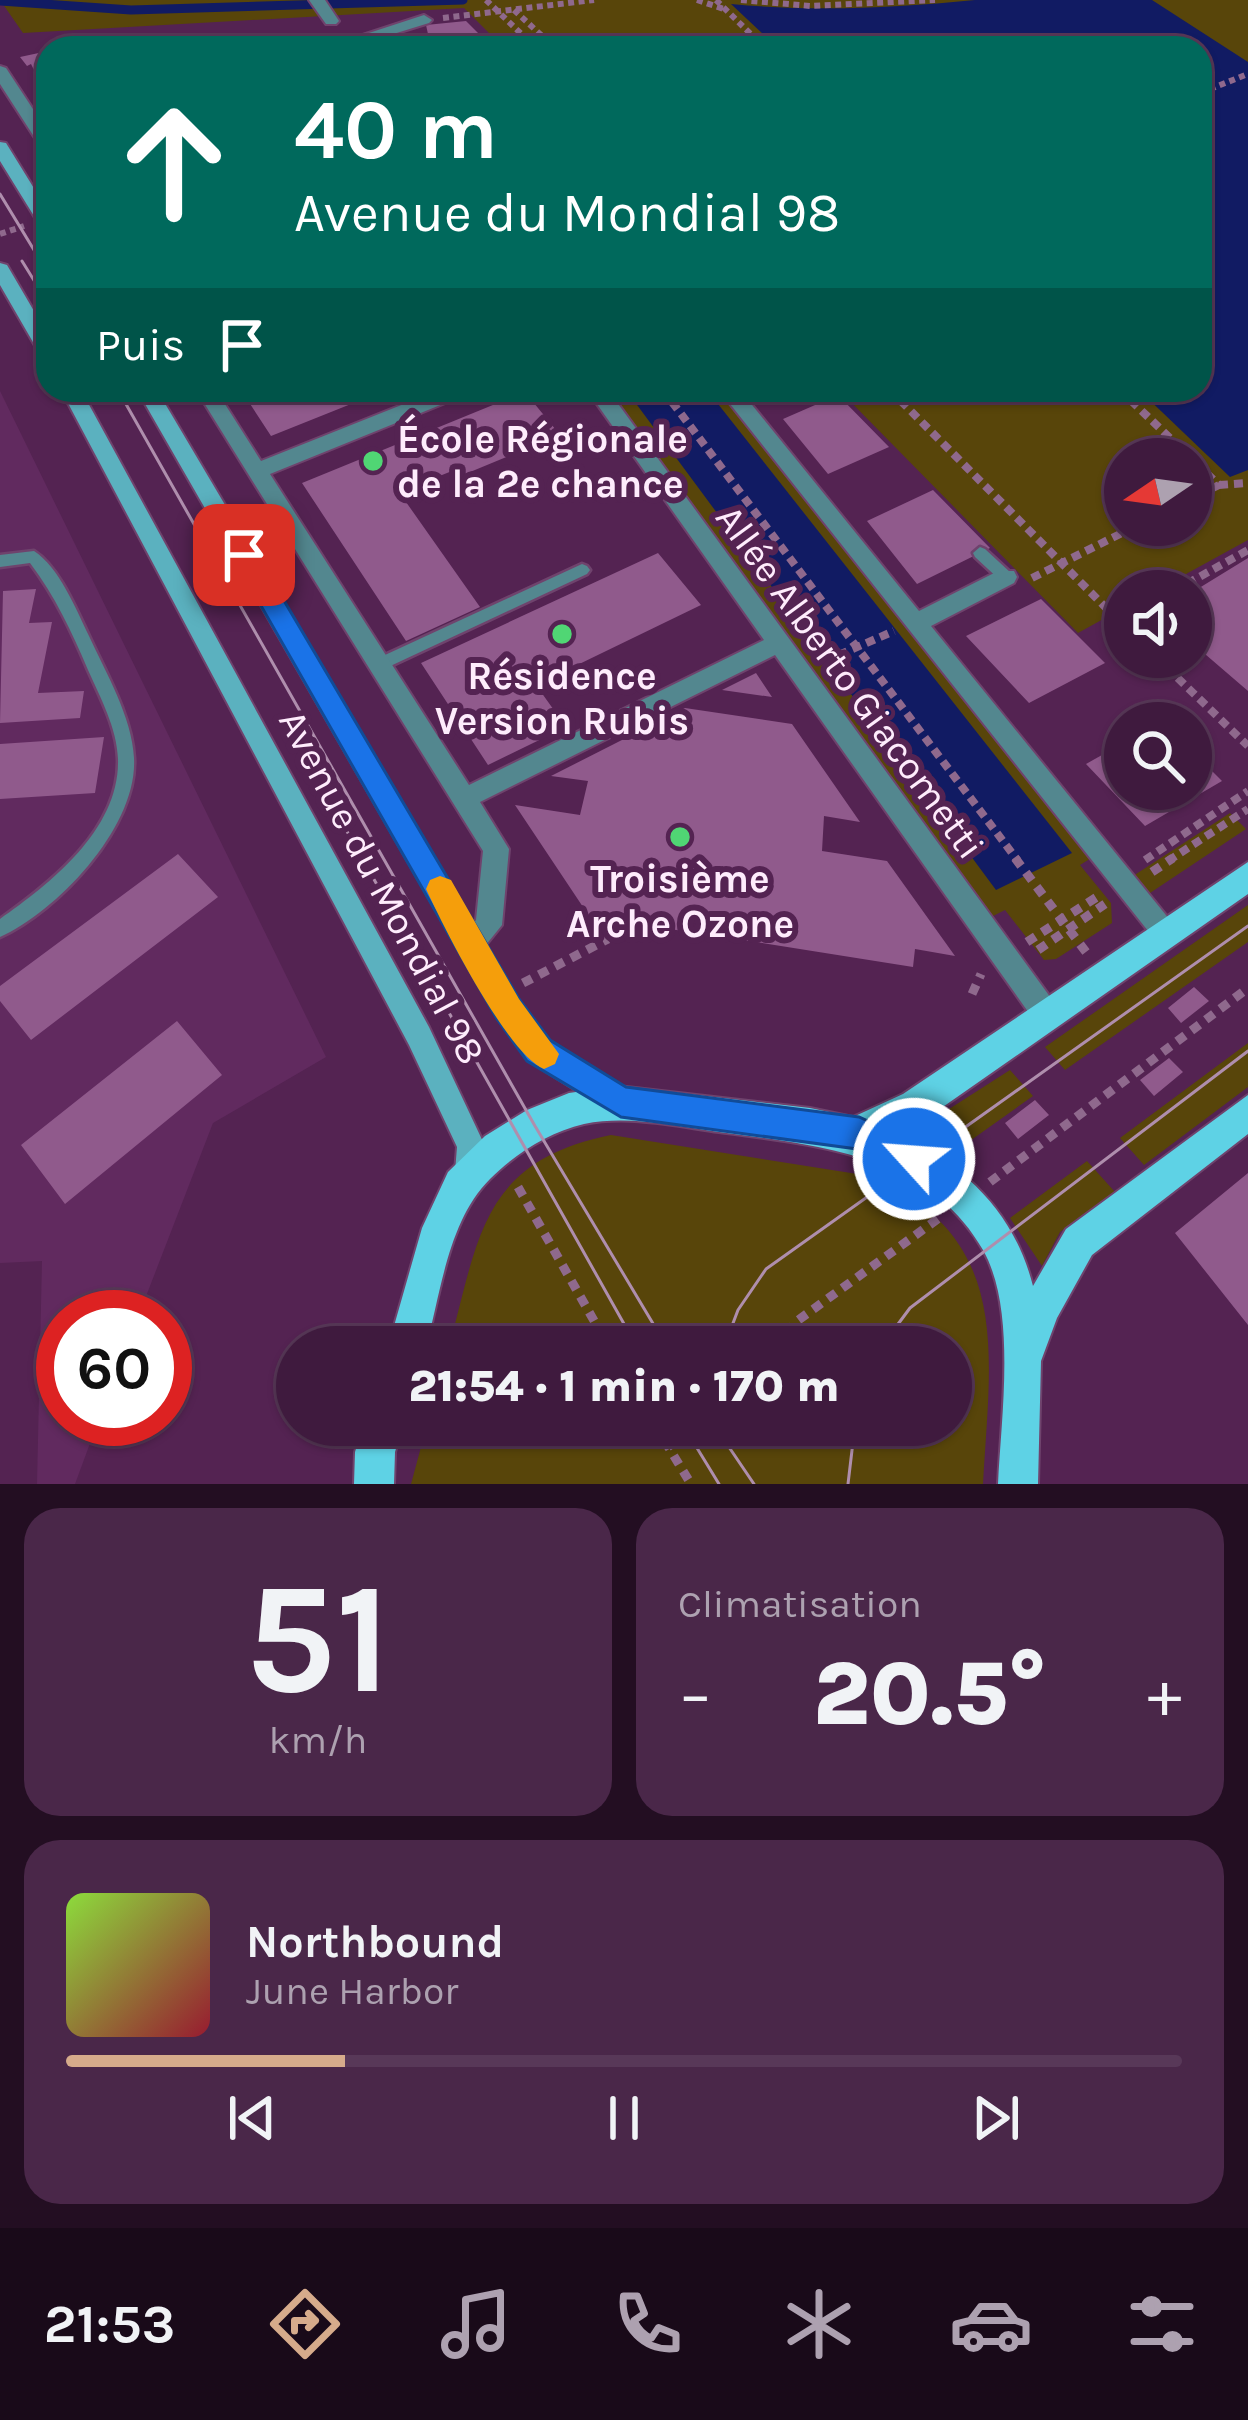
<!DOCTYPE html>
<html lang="fr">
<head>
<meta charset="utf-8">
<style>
	body { margin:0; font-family:Karla,sans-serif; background:#4a2749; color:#f1f3f6; height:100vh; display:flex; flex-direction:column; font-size:45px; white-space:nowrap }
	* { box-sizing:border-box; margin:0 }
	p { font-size:39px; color:#ada1b0 }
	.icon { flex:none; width:66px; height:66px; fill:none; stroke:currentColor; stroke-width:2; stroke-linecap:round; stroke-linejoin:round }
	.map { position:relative; height:1484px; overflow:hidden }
	.sheet { display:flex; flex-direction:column; gap:24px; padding:24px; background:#230e22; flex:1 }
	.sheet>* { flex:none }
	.hud { position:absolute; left:36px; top:36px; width:1176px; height:366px; border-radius:36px; box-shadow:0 3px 9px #0004,0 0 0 3px #583858; background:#00695c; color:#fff; overflow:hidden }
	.needle { width:78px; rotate:257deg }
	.tools { position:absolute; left:1104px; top:438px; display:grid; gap:24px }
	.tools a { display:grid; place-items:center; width:108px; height:108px; border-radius:50%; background:#3f1a3e; box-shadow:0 3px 9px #0004,0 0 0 3px #583858; font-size:60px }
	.speed { position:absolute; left:36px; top:1290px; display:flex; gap:24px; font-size:60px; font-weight:700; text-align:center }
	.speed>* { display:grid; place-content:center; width:156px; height:156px; border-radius:50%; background:#3f1a3e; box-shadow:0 3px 9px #0004,0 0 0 3px #583858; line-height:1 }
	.speed .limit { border:18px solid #d22; background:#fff; color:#111 }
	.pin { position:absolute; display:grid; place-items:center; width:102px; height:102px; color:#fff; margin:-51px; border-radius:24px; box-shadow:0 6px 18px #0006 }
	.me { position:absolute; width:132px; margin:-66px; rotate:296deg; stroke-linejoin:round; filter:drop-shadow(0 0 9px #0008) }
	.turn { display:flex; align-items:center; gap:42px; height:252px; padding:0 60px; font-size:54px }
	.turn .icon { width:156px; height:156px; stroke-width:2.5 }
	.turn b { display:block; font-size:84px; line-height:102px }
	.then { display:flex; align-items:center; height:114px; padding:0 60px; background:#0003; gap:24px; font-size:45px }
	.big { font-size:90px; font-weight:800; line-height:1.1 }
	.sheet .card { flex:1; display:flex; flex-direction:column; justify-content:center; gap:18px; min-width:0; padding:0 42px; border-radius:36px; background:#4a2749 }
	.sheet .dial { align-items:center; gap:0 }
	.dial b { font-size:156px; line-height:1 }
	.song { display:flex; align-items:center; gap:36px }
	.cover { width:144px; height:144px; border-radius:18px; background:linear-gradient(135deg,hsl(90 70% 55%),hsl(350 70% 35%)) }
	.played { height:12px; border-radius:6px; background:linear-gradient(90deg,#d6ab8b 25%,#583858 25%) }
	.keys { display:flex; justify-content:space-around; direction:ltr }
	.heat { display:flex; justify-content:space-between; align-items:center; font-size:66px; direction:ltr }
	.sheet .tiles { flex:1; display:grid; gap:24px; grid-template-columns:1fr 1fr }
	.card:last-child { grid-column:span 2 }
	.trip { position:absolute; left:276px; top:1326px; width:696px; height:120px; border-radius:60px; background:#3f1a3e; box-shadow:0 3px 9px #0004,0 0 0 3px #583858; font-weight:800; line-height:120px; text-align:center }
	.tabs { display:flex; height:192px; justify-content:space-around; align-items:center; background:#190a19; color:#ada1b0 }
	.tabs .icon { width:84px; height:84px }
	.tabs .selected { color:#d6ab8b }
	.tabs b { font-size:54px; color:#f1f3f6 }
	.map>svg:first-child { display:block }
</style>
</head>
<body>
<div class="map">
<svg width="1248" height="1484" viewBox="0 0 1248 1484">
	<rect width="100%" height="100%" fill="#542352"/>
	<!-- built -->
	<path fill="#612a5f" d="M0 391 326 1057 213 1123 138 1317H63V1419H99L75 1484H37L42 1261 0 1263Z"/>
	<!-- green -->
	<path fill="#58450a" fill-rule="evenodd" d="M0 0H1248V540L1155 591H1125V607L1078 633 839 390H1200V48H504L464 8 23 33ZM1125 459H1191V525H1125Z
		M607 390H722L1093 857 1080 865 1111 903 1112 923 1056 959 1044 960 1005 910 989 918Z
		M1230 813 1246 829 1150 893 1133 876Z
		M1248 905V942L1065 1070 1045 1047Z
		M1248 1043V1087L1144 1165 1120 1138Z
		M1010 1070 1033 1096 946 1158 923 1140 921 1127Z
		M611 1135 870 1176C1014 1237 990 1354 983 1484H411L427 1425H951V1347H449C479 1236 482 1161 611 1135Z
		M1087 1161 1115 1192 1060 1232 1042 1266 1010 1218Z"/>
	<!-- water -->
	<path fill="#111b63" d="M975 0H1152L1248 62V470L1230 477 1139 390H1200V48H778L731 4C814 12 893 8 975 0Z
		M626 390H707L1072 853 996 890Z"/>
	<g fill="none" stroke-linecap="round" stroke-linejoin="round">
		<!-- stream -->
		<path stroke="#111b63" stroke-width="9" d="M0 1 131 10 463 0"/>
	</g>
	<!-- building -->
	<path fill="#905a8c" d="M466 21 493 48H413L407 41 428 34 426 25Z
		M317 33 269 48 165 47 202 36Z
		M48 51V98L31 64 27 66 20 57Z
		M251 390H386L271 436 243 393Z
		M525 392 560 435 458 477 452 471 427 481 433 490 406 502 480 607 406 641 302 483Z
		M838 395 889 447 828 474 783 419Z
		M933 490 990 548 917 584 867 521Z
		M658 553 701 605 536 685 566 727 488 765 421 663Z
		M1248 558V691L1191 642V593Z
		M36 589 29 623 52 622 38 693 84 691 80 718 0 723 3 591Z
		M1041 599 1105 663 1029 703 966 636Z
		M756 673 772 697 722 690Z
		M685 708 792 724 860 822 824 816 822 851 887 861 955 956 915 949 913 967 743 940 745 925 691 917 689 932 589 916 515 805 580 815 588 781 551 776Z
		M104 737 95 793 0 799V744Z
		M1125 742V789H1191V750L1222 781 1145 826 1086 764Z
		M178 854 218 897 31 1040 0 1001V986Z
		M1194 987 1209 1001 1181 1023 1168 1008Z
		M177 1021 222 1075 65 1204 21 1145Z
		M1169 1058 1183 1072 1154 1096 1140 1080Z
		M1035 1100 1049 1115 1018 1139 1005 1123Z
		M1248 1173V1325L1175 1233Z"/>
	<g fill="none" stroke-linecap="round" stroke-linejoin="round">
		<!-- lane casing -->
		<g stroke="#6f436d" stroke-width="5">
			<path id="lane" d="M980 547 985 549 1011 573 1014 577 1011 581H1001L975 557 973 553Z
				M34 551C59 567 76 609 89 636 106 673 132 717 134 758 138 826 58 911 0 937V919C51 883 120 829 118 759 117 728 100 697 88 670 72 632 55 596 30 563L0 567V555Z
				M582 564 587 566 590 570 587 574 384 669 378 671 370 665 372 661Z"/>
		</g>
		<!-- street casing -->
		<g stroke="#6f436d" stroke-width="4">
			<path id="street" d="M309 0H325L339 21 336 24H326Z
				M424 15 432 20 429 23 348 48H323Z
				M0 66 6 68 48 132V150L42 149 0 84Z
				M196 390H216L261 461 439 390H468L465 395 270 474 469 785 764 640 587 390H608L1056 1005 1060 1014 1056 1023 1046 1027 1036 1023 775 655 480 802 509 849 502 925 481 951 472 955 463 951 459 943 476 920 483 851Z
				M719 390H740L919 611 998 571H1014L1017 577 1014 583 931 626 1174 925 1178 933 1174 941 1165 945 1156 941Z"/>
		</g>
		<!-- secondary casing -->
		<g stroke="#6f436d" stroke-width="4">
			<path id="secondary" d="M0 142 6 143 48 211V231L42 229 0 161Z
				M0 263 7 265 48 335V358L41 356 0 285Z
				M61 390H81L429 1027 485 1146 480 1182 470 1187 460 1182 455 1172 457 1147 409 1045Z
				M137 390H157L518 1000 548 1042 631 1092 635 1102 631 1112 621 1116 611 1112 528 1060 498 1018Z"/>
		</g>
		<!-- primary casing -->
		<g stroke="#6f436d" stroke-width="4">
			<path id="primary" d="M1248 862V894L927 1118 896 1133C965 1165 1014 1212 1033 1286L1066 1229 1248 1095V1134L1092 1255 1057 1318 1041 1361 1038 1484H998C1001 1417 1017 1310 983 1250 929 1154 816 1145 719 1132 675 1126 629 1115 584 1124 549 1132 515 1154 490 1179 448 1221 441 1292 426 1347H388L422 1228 448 1172 485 1136 527 1110 569 1093 618 1086 810 1108 853 1117 903 1094Z
				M363 1425H403L395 1452 394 1484H354L355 1452Z"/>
		</g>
		<!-- path-far2 -->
		<path stroke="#8f698d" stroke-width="6" stroke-dasharray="6 4.5" stroke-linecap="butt" d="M486 0 536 48
			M697 0 724 9
			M716 0 765 48
			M741 0 811 6 935 0
			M514 10 555 48
			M443 18 594 0
			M1200 93 1248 74
			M0 234 24 226"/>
		<!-- path-far1 -->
		<path stroke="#8f698d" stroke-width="8" stroke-dasharray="9 6" stroke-linecap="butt" d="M663 390 1018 861
			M890 390 1125 627
			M1120 390 1219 485 1191 499
			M1219 485 1248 483
			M1032 578 1138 525
			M1174 591 1248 550
			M1156 657 1248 746
			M825 661 894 631
			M1145 860 1248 791
			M1168 861 1248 809"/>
		<!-- path -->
		<path stroke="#8f698d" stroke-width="9" stroke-dasharray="10 8" stroke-linecap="butt" d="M1015 858 1086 952
			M1152 872 1173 858
			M1027 942 1100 895
			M1038 950 1105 904
			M523 983 608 939
			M972 994 981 974
			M990 1182 1248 988
			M518 1187 609 1347
			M775 1347 797 1321 939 1218
			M655 1425 691 1484
			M668 1447 696 1425"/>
		<!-- lane -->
		<use href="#lane" fill="#53878f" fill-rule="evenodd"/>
		<!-- street -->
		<use href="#street" fill="#53878f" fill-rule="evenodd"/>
		<!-- secondary -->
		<use href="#secondary" fill="#5bb1bf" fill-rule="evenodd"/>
		<!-- primary -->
		<use href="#primary" fill="#5ed2e5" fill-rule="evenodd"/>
		<!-- tram -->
		<path stroke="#af8ead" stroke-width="3" d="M0 194 48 273
			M22 261 48 303
			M118 390 535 1126 667 1347
			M326 794 637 1347
			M724 1347 738 1310 766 1269 1248 926
			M881 1347 910 1308 1248 1051
			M683 1425 719 1484
			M714 1425 754 1484
			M848 1484 855 1425"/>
	</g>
	<!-- route -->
	<path fill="#1a73e8" stroke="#114b97" stroke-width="3" d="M244 545 253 548 519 999 550 1040 626 1087 859 1117 926 1148 931 1159 926 1171 914 1176 857 1149 621 1117 527 1061 497 1019 232 555Z"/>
	<!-- slow -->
	<path fill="#f59e0b" d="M440 876 451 880 519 999 559 1054 555 1064 544 1069C508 1055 444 928 426 889L430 880Z"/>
	<!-- markers -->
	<g fill="#50d674" stroke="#542352" stroke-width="4.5">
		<circle cx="373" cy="461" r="12"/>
		<circle cx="562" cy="634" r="12"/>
		<circle cx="680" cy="837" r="12"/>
	</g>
	<g text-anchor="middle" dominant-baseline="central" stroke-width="12" stroke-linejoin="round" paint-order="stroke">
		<!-- poi labels -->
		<g font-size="39" font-weight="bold" fill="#feecfc" stroke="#542352">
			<text x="397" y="439" text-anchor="start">École Régionale<tspan x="397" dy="45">de la 2e chance</tspan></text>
			<text x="562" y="676">Résidence<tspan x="562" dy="45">Version Rubis</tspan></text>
			<text x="680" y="879">Troisième<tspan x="680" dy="45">Arche Ozone</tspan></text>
		</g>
		<!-- street labels -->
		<g font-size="39" fill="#feecfc" stroke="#542352">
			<text transform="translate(850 682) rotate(54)">Allée Alberto Giacometti</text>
			<text transform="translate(382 887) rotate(62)">Avenue du Mondial 98</text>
		</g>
	</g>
</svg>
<div class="tools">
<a><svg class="needle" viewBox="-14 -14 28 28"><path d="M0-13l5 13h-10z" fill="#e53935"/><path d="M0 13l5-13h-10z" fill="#ada1b0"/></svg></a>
<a><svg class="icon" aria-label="sound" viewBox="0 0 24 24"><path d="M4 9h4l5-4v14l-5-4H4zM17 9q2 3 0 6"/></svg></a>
<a><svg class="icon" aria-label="search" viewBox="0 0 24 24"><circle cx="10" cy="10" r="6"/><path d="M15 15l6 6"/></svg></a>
</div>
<div class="speed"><div class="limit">60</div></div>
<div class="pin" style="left:244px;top:555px;background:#d93025"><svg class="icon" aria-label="arrive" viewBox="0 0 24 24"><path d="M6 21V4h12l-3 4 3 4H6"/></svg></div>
<svg class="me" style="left:914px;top:1159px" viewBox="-20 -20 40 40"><circle r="17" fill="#1a73e8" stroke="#fff" stroke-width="3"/><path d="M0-11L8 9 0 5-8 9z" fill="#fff"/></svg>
<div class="trip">21:54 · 1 min · 170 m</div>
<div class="hud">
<div class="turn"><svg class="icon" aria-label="ahead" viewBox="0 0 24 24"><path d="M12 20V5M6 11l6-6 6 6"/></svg><div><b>40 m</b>Avenue du Mondial 98</div></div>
<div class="then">Puis<svg class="icon" aria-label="arrive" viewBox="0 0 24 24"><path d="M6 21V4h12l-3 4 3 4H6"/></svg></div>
</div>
</div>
<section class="sheet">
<div class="tiles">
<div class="card dial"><b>51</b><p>km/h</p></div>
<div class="card"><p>Climatisation</p>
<div class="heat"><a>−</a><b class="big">20.5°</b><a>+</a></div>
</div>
<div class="card">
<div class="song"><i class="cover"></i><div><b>Northbound</b><p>June Harbor</p></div></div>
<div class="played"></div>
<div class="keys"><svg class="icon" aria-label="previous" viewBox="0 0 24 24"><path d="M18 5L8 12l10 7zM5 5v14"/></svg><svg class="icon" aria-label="pause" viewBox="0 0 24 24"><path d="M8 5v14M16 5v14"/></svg><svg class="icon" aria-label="next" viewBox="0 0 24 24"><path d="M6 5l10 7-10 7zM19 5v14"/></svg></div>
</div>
</div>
</section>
<nav class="tabs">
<b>21:53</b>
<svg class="icon selected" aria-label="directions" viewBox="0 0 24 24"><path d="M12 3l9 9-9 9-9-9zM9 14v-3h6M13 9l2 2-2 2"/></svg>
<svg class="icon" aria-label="music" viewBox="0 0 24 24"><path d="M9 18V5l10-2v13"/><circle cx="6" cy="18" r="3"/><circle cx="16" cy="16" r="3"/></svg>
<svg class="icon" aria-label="phone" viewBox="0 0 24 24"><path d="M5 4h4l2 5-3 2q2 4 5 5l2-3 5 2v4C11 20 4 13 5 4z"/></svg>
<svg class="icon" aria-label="climate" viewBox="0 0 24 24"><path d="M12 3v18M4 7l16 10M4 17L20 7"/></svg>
<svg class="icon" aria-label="car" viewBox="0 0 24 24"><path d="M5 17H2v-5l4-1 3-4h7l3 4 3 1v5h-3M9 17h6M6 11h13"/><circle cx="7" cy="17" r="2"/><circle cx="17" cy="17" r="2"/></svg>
<svg class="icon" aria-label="filters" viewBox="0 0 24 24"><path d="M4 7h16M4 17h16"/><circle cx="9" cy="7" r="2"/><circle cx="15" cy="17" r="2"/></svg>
</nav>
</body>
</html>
